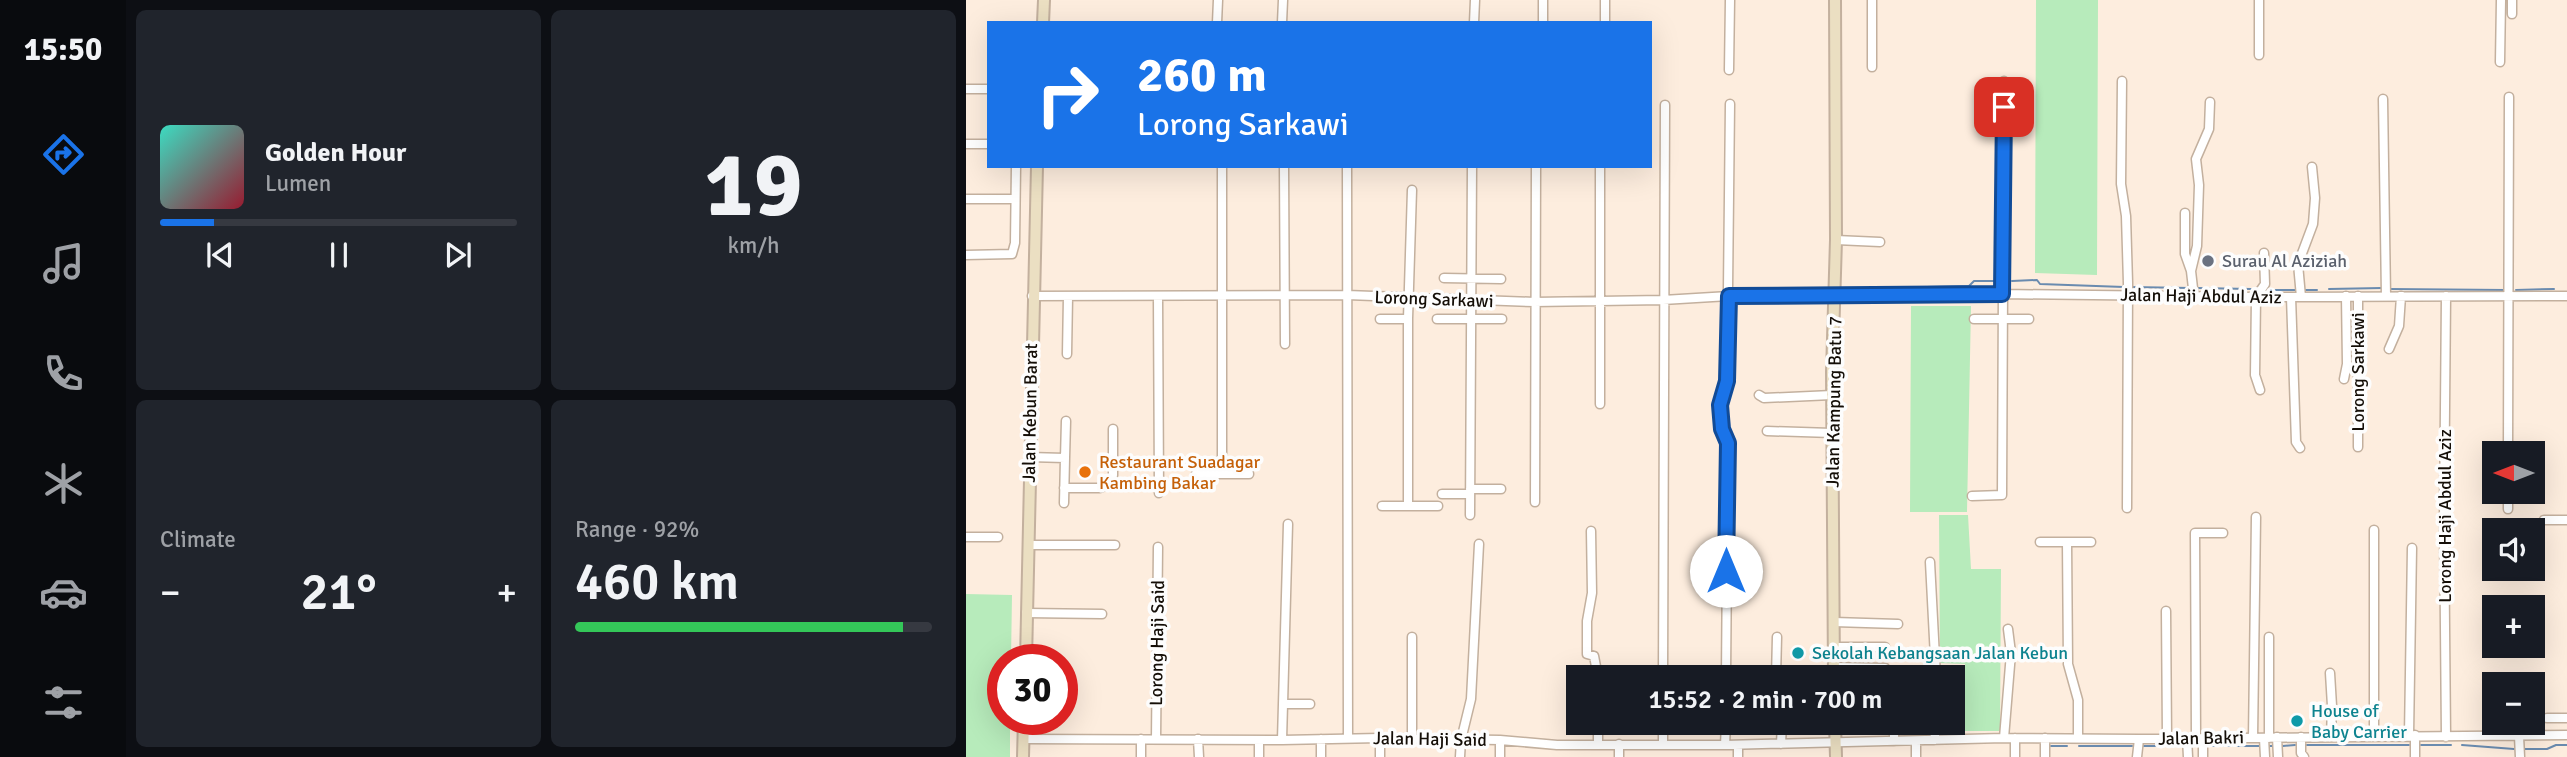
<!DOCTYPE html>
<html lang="en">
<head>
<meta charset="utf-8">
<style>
	body { margin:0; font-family:Signika,sans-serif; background:#20242c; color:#f1f3f6; height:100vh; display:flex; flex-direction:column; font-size:26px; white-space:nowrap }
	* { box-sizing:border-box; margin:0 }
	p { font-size:23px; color:#9ea1a6 }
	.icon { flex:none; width:38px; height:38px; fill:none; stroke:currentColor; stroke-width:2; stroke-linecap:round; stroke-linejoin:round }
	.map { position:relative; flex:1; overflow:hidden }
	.sheet { display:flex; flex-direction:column; gap:10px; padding:10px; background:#0d0f14; width:840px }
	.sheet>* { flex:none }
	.hud { position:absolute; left:21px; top:21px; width:665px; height:147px; border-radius:0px; box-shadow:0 7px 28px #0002; background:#1a73e8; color:#fff; overflow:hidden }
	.needle { width:46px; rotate:270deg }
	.controls { position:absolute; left:1516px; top:441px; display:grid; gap:14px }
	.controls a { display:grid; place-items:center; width:63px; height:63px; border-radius:0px; background:#171b24; box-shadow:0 7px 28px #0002; font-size:35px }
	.speed { position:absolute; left:21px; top:644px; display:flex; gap:14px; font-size:35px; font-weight:700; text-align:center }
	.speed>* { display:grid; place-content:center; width:91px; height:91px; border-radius:50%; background:#171b24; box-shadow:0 7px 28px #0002; line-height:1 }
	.speed .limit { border:10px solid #d22; background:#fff; color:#111 }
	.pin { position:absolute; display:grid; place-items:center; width:60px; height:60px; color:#fff; margin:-30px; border-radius:14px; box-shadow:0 4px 10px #0006 }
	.me { position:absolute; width:77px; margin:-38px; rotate:0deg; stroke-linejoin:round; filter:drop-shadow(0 0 5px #0008) }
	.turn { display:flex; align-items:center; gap:24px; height:147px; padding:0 35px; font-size:32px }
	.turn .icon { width:91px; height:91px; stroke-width:2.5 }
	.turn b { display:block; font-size:49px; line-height:60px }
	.big { font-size:52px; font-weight:600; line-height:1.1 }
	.sheet .tile { flex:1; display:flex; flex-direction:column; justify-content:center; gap:10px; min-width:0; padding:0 24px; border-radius:10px; background:#20242c }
	.sheet .dial { align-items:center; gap:0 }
	.dial b { font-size:91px; line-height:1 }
	.song { display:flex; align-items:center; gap:21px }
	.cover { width:84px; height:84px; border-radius:10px; background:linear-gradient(135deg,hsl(170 70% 55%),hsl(350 70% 35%)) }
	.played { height:7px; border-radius:4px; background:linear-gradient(90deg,#1a73e8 15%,#363941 15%) }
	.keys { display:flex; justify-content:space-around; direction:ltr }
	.heat { display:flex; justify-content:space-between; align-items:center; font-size:38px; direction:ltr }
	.charge { height:10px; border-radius:5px; background:linear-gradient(90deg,#34c759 92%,#363941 0) }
	.sheet .tiles { flex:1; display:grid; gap:10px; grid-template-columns:repeat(2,1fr) }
	.trip { position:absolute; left:600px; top:665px; width:399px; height:70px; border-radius:0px; background:#171b24; box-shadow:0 7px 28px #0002; font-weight:600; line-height:70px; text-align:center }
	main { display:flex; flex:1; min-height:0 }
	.dock { display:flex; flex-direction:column; width:126px; justify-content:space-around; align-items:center; background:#090b0e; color:#9ea1a6 }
	.dock .icon { width:49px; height:49px }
	.dock .current { color:#1a73e8 }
	.dock b { font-size:32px; color:#f1f3f6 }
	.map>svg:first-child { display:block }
</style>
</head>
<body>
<main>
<nav class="dock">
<b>15:50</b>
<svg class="icon current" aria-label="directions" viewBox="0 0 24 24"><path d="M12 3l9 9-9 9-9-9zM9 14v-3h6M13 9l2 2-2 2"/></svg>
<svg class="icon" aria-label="music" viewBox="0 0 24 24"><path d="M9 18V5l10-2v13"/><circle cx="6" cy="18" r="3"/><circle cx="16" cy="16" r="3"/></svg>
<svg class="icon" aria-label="phone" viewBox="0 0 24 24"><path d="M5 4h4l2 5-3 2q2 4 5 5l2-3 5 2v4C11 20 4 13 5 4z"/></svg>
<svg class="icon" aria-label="climate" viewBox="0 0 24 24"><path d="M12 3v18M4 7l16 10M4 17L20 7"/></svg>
<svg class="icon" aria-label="car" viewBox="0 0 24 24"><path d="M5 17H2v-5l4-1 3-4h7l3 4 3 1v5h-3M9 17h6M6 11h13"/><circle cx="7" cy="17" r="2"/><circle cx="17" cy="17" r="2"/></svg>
<svg class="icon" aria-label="filters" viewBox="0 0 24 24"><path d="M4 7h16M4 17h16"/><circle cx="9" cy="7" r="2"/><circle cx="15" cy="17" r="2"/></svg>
</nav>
<section class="sheet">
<div class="tiles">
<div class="tile">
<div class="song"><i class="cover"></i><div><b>Golden Hour</b><p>Lumen</p></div></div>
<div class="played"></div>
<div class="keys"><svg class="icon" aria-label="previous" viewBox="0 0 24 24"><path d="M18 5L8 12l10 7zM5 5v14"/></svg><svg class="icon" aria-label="pause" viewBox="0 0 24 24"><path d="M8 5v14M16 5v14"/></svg><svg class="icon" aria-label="next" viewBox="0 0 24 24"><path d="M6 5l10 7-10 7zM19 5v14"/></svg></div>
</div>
<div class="tile dial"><b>19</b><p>km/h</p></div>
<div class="tile"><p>Climate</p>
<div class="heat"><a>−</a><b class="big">21°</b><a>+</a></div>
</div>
<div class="tile"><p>Range · 92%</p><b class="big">460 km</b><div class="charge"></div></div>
</div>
</section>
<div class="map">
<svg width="1601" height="757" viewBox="0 0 1601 757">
	<rect width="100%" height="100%" fill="#fdedde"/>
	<!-- green -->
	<path fill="#b7ebbb" d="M1070 0H1132L1131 275 1069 273Z
		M945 306H1005L1001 512H944Z
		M973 515H1002L1005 569H1035L1034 731H999V664L974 663Z
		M0 594 46 595 45 660H37V719H44V757H0Z"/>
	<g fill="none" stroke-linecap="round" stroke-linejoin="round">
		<!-- stream -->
		<path stroke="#6a8baf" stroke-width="2" d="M1046 281 1071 280 1074 284 1158 287
			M1164 287 1225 288
			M1231 288 1285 289
			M876 289 1003 286 1008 281H1033
			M1363 289 1416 288
			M1422 289 1539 290
			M1301 290H1329
			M1339 290H1351
			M1550 290 1588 289
			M1341 745H1443
			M1455 745H1485
			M1496 745 1548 749
			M1085 746H1101
			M1113 746H1166
			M1178 746H1216
			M1227 746H1231
			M1243 746H1293
			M1304 746H1306
			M1317 746 1329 745
			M1559 749H1581L1590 745H1601"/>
		<!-- street casing -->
		<g stroke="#c3b09e" stroke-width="11">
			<path id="street" d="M906 0V67
				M1293 0V55
				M1546 14V0
				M251 23 252 0
				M316 23 317 0
				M508 23 509 0
				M577 23V0
				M639 23V0
				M1534 62 1535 0
				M763 70 764 0
				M1156 81 1155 184 1160 216 1162 283 1161 508
				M0 89H23
				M1417 99 1420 296
				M0 144H23
				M256 166V474
				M318 166 319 344
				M381 166 382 738
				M0 199H49
				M1219 213V254L1225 271
				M870 240 914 242
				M0 255 46 254 49 243 50 166
				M478 278 535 279
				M66 296 381 295 568 302 697 300 763 296 1036 294 1290 297 1601 296
				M1392 296V447
				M1480 296 1478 519 1480 737
				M192 297 193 493
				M1228 297 1225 271 1231 246 1233 185 1230 159 1243 129 1244 102
				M1325 297 1330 442 1334 448
				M1335 297 1332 264 1347 224 1349 198 1346 167
				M414 319H442
				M471 319H536
				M1008 319H1063
				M1423 349 1433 326 1435 296
				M101 354 102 297
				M1378 379 1381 364 1380 296
				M1294 390 1289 375 1290 297 1299 284 1298 253
				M793 395 798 398 866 395
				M634 404V166
				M801 431 866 433
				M1542 453 1543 97
				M63 457 99 458 100 421
				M230 474H283
				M98 488H134L145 483 147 475V429
				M504 489H535
				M476 494H504
				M1006 496 1036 495 1038 81
				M569 502 570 166
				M98 503 99 458
				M416 506H472
				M442 506V319L446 190
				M1542 509V492
				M504 515 506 166
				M1578 520H1601
				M1408 530V736
				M625 531 626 593 621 621V654L628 656 632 677
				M0 537H32
				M1074 542H1125
				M1101 542 1102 664 1112 700V738
				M62 545H149
				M964 562 970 677
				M1200 611 1201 738
				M60 613 136 614
				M868 622 932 624
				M1303 637V738
				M868 647H919
				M868 667 919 668 921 677
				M1364 673 1366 706 1365 737
				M697 677 699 105
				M760 677 762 443C753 421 754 404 761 381L764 104
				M810 677 811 637
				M317 704H344
				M1581 718H1601
				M632 723V744
				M697 723V745
				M1443 735 1446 548
				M1553 736 1554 757
				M1311 737 1312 757
				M1335 737V753L1338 757
				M1038 738 1045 653 1042 629
				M1079 738V757
				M1221 738 1222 757
				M1230 738 1229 533H1257
				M1287 738 1290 517
				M1298 738 1299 757
				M57 739 316 740 414 738 534 740 591 745H759L1038 738 1173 739 1601 735
				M175 739V757
				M190 739 192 547
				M232 739 233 757
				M355 739V757
				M446 739V637
				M316 740 322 524
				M534 740V757
				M968 740 971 723
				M928 741V723
				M950 741V757
				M815 744 816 723
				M759 745 760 723
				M293 757V740
				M414 757V738
				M494 757 495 740 505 699 513 544
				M653 757V744
				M772 757V745
				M1049 757V738
				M1171 757 1173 739
				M1237 757V738
				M1449 757V735"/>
		</g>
		<!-- secondary casing -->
		<g stroke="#c3b09e" stroke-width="14">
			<path id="secondary" d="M77 23 78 0
				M60 660 71 166
				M868 677 866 372 870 240 869 0
				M869 723 870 757
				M57 757 58 719"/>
		</g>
		<!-- street -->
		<use href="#street" stroke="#fff" stroke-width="8"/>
		<!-- secondary -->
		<use href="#secondary" stroke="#ebdfc2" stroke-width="10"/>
	</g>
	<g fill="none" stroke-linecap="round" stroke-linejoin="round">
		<!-- route casing -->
		<g stroke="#114b97" stroke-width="18">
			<path id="route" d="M760 571 762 443 756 429 754 405 761 381 763 296 1036 294 1038 107"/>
		</g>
		<!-- route -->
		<use href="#route" stroke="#1a73e8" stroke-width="12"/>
	</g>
	<!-- markers -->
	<circle fill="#6b7280" stroke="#fdfdfd" stroke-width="2.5" cx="1242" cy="261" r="7"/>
	<circle fill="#e8710a" stroke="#fdfdfd" stroke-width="2.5" cx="119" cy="472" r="7"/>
	<g fill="#0f9aa8" stroke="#fdfdfd" stroke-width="2.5">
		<circle cx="832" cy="653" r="7"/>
		<circle cx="1331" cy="721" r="7"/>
	</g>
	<g text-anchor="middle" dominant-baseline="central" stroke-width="7" stroke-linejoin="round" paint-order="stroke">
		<!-- worship labels -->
		<g font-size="18" fill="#5b616d" stroke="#fdfdfd" text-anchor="start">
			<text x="1256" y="261">Surau Al Aziziah</text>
		</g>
		<!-- street labels -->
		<g font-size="18" fill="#140e07" stroke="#fdfdfd">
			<text transform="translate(1235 296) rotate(1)">Jalan Haji Abdul Aziz</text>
			<text transform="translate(468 299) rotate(2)">Lorong Sarkawi</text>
			<text transform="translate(1392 372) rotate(-90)">Lorong Sarkawi</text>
			<text transform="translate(868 402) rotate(-89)">Jalan Kampung Batu 7</text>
			<text transform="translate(64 413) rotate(-89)">Jalan Kebun Barat</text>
			<text transform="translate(1479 516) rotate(-90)">Lorong Haji Abdul Aziz</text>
			<text transform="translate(191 643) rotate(-89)">Lorong Haji Said</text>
			<text transform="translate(1235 738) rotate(-1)">Jalan Bakri</text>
			<text transform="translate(464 739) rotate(1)">Jalan Haji Said</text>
		</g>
		<!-- food labels -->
		<g font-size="18" fill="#c56008" stroke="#fdfdfd" text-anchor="start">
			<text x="133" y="462">Restaurant Suadagar<tspan x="133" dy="21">Kambing Bakar</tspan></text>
		</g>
		<!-- culture labels -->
		<g font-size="18" fill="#0d838f" stroke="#fdfdfd" text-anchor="start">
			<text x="846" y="653">Sekolah Kebangsaan Jalan Kebun</text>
			<text x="1345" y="711">House of<tspan x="1345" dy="21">Baby Carrier</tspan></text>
		</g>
	</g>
</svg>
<div class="controls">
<a><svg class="needle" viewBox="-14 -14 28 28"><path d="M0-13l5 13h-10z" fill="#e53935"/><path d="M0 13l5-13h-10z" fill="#9ea1a6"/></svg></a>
<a><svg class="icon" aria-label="sound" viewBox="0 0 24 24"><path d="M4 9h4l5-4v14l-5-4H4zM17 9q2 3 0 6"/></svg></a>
<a>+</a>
<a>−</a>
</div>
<div class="speed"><div class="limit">30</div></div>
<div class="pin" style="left:1038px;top:107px;background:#d93025"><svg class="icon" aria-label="arrive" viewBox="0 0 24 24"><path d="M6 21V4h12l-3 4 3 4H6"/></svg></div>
<svg class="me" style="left:760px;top:571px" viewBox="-20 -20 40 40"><circle r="19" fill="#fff"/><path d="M0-13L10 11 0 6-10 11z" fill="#1a73e8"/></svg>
<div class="trip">15:52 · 2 min · 700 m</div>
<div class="hud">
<div class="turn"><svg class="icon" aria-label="right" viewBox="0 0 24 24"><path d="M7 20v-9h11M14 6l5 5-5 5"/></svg><div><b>260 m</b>Lorong Sarkawi</div></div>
</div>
</div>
</main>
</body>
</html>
